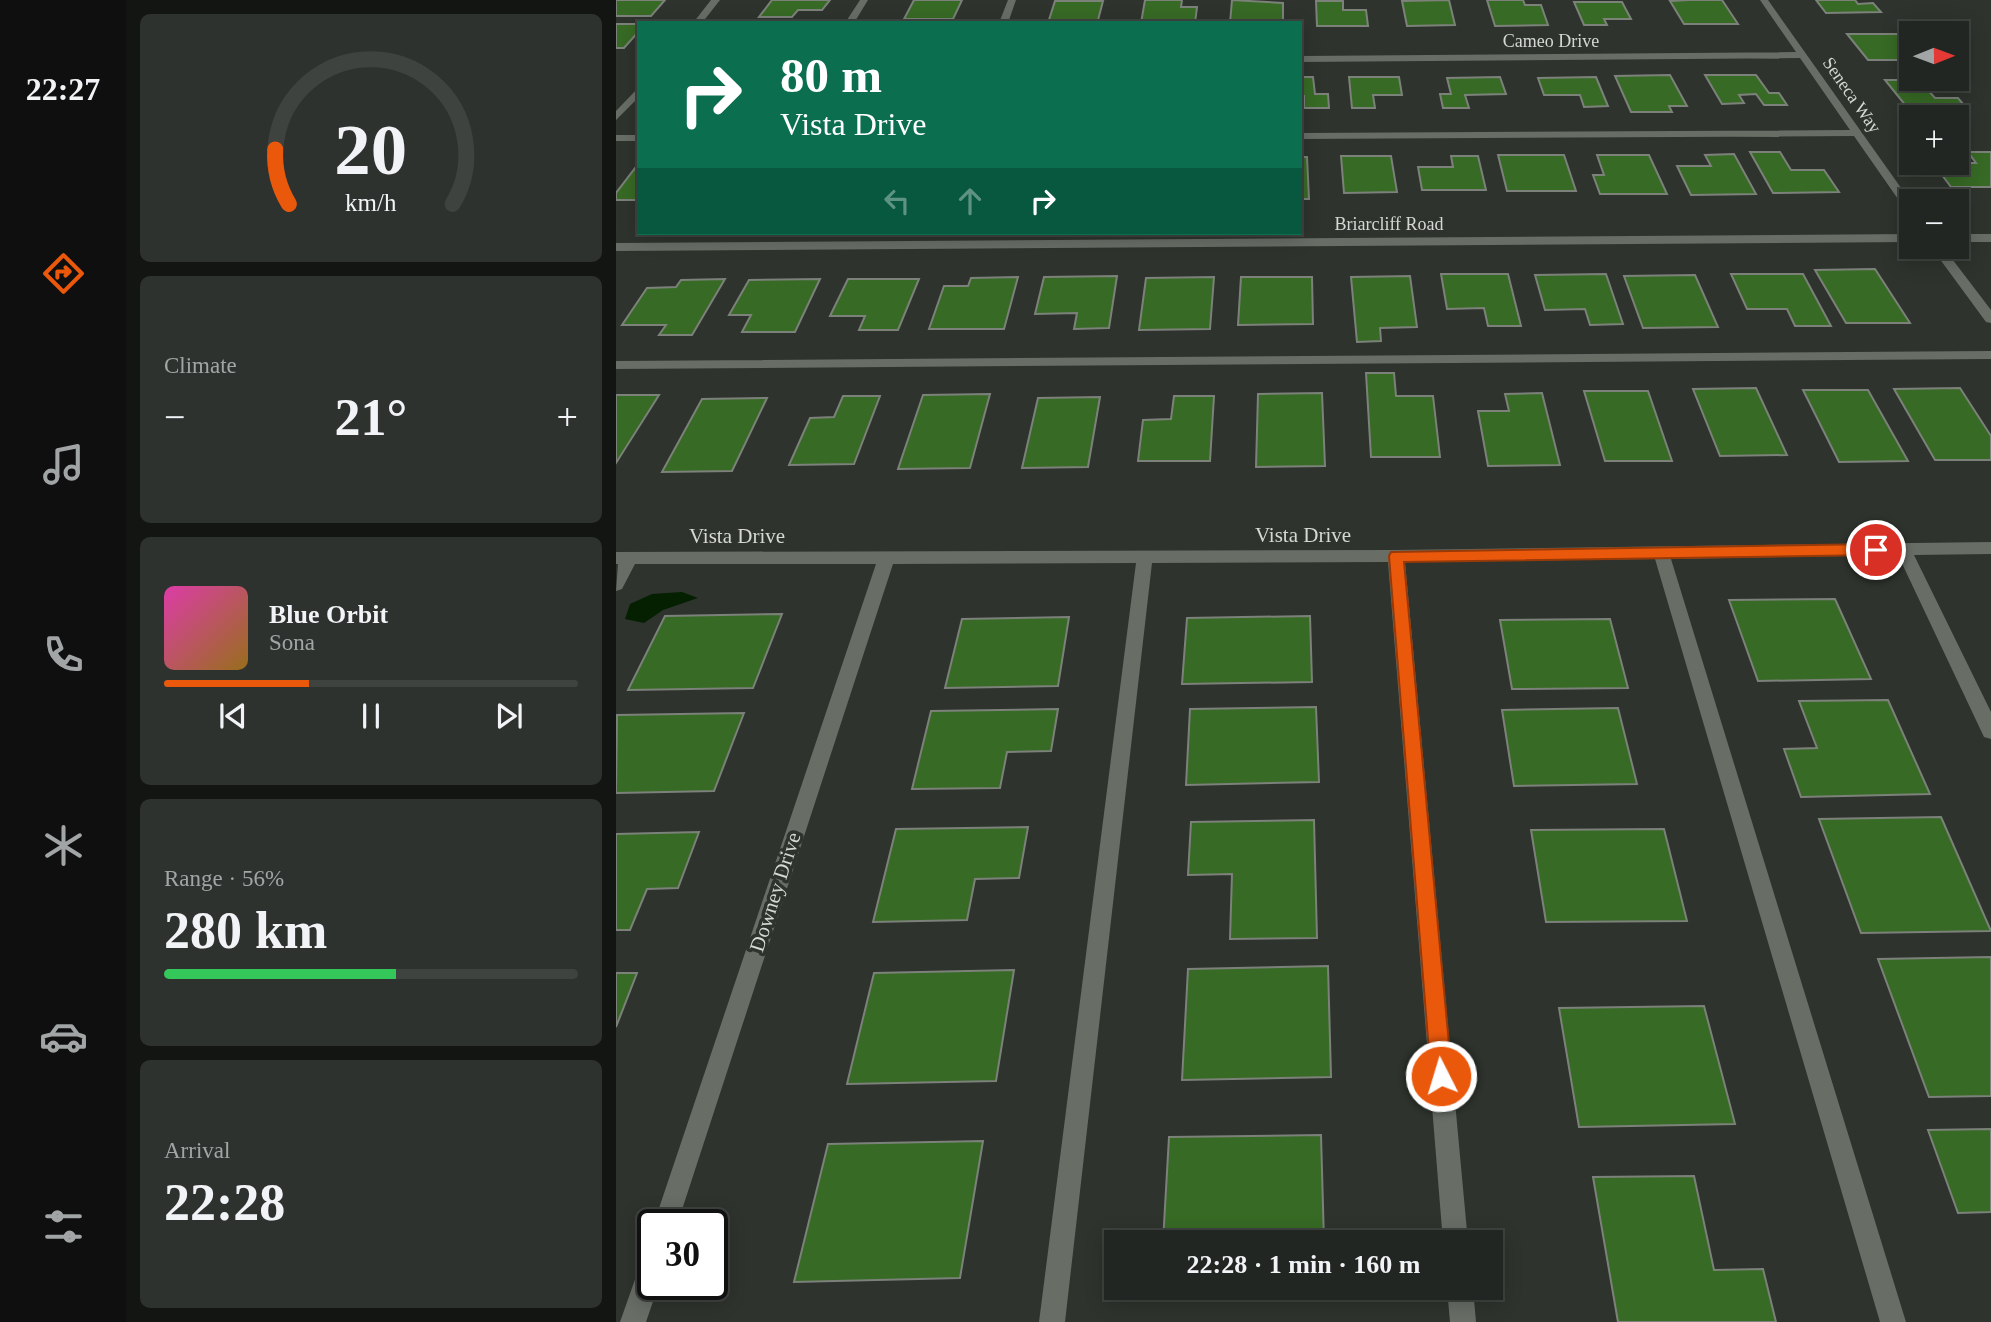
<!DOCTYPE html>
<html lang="en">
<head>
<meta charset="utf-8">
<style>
	body { margin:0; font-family:Georgia,serif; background:#2e322f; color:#f1f3f6; height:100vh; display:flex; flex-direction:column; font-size:26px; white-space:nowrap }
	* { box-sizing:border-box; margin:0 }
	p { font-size:23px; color:#a2a5a5 }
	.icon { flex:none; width:38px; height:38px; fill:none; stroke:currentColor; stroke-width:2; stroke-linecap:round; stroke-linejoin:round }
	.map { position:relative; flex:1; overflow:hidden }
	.side { display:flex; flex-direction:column; gap:14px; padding:14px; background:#131513; width:490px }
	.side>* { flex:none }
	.top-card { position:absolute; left:21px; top:21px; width:665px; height:214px; border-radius:0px; box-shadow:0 4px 18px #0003,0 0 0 2px #3f4340; background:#0b6e4f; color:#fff; overflow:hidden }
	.needle { width:46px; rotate:89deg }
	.fabs { position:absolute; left:1283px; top:21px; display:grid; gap:14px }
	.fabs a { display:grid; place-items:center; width:70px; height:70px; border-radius:0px; background:#222622; box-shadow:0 4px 18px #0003,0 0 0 2px #3f4340; font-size:35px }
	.speed { position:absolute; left:21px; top:1209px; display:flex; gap:14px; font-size:35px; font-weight:700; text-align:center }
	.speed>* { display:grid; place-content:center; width:91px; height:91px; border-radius:50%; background:#222622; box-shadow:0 4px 18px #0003,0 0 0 2px #3f4340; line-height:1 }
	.speed .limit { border:4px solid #111; border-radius:10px; background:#fff; color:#111 }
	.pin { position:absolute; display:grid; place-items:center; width:60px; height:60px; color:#fff; margin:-30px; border:4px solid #fff; border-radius:50%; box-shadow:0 2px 7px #0007 }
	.me { position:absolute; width:77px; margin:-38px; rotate:355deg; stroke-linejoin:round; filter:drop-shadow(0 0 5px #0008) }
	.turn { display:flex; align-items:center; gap:24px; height:147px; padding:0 28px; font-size:32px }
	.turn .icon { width:91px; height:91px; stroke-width:2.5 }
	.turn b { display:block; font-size:49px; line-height:60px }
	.lanes { display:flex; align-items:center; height:66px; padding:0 28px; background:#0003; justify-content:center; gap:35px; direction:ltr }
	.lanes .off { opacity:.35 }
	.big { font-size:52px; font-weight:700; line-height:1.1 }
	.side .tile { flex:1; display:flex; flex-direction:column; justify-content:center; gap:10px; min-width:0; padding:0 24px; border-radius:10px; background:#2e322f }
	.side .dial { align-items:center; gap:0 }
	.dial svg { height:182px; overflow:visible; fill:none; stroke:#3f4340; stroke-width:7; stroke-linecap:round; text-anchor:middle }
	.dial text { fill:#f1f3f6; stroke:none }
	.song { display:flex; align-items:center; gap:21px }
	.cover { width:84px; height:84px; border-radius:10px; background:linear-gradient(135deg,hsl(320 70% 55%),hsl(40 70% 35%)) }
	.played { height:7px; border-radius:4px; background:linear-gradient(90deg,#ea580c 35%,#3f4340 35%) }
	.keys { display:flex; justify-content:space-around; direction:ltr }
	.heat { display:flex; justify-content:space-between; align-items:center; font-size:38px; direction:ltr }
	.charge { height:10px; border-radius:5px; background:linear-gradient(90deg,#34c759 56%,#3f4340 0) }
	.trip { position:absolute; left:488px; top:1230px; width:399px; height:70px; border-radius:0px; background:#222622; box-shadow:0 4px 18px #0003,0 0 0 2px #3f4340; font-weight:700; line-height:70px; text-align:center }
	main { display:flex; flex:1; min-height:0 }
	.menu { display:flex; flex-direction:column; width:126px; justify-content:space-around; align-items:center; background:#0e0f0e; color:#a2a5a5 }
	.menu .icon { width:49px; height:49px }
	.menu .active { color:#ea580c }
	.menu b { font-size:32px; color:#f1f3f6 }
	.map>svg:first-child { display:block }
</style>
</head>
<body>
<main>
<nav class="menu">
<b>22:27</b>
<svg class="icon active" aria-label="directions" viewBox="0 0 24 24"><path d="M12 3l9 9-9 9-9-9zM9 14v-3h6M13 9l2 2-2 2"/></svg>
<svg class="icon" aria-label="music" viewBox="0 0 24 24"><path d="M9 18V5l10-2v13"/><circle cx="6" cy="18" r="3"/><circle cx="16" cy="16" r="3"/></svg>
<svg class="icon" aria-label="phone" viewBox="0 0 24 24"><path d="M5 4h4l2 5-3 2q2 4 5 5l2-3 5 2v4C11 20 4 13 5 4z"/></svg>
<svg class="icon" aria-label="climate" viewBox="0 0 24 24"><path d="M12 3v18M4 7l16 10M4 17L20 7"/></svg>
<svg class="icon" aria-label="car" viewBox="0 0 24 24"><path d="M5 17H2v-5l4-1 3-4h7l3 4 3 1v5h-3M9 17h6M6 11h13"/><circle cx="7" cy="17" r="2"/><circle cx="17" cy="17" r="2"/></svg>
<svg class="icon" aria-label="filters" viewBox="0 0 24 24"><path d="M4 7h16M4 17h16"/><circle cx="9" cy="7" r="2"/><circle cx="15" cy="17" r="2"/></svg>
</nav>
<section class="side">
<div class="tile dial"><svg viewBox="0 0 100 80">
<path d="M14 69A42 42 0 1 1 86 69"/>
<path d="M14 69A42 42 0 0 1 8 45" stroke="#ea580c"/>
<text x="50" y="56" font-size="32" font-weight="700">20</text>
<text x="50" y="72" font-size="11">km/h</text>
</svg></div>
<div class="tile"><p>Climate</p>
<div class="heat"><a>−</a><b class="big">21°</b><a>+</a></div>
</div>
<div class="tile">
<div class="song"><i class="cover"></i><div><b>Blue Orbit</b><p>Sona</p></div></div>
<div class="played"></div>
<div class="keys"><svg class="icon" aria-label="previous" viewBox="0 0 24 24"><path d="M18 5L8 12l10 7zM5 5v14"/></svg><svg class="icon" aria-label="pause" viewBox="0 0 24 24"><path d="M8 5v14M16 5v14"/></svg><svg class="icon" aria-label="next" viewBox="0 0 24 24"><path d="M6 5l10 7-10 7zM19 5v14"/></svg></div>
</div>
<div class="tile"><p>Range · 56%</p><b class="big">280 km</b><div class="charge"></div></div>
<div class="tile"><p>Arrival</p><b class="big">22:28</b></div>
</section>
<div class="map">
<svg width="1375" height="1322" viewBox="0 0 1375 1322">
	<rect width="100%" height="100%" fill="#2e332d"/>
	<!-- water -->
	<path fill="#052000" d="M66 592 82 598 47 610 28 623 9 619 14 604 36 594Z"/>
	<!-- building -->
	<path fill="#376a25" stroke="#7c817a" stroke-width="2" d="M0 0H49L35 16H0Z
		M156 0H214L206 10H182L176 17H143Z
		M298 0H346L337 19H288Z
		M529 0H566L565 7H581L579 23H525Z
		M616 0 667 3V23H614Z
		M833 0 839 25 791 26 786 1Z
		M871 0H907L909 5H925L932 25 879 26Z
		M1073 0H1106L1122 24H1068L1054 1Z
		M1200 0H1239L1242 4 1257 3 1265 12 1210 13Z
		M439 1H487L482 20 432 23Z
		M700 1H727V10H750L752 26H701Z
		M958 2H1006L1015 19H988L991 25H968Z
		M0 24H23V31L8 48H0Z
		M1231 34H1281L1295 50V60H1252Z
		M1054 75 1071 106H1053L1056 112H1015L999 76Z
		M1089 75H1140L1153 93H1163L1171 105H1148L1140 94 1123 95 1128 103 1106 104Z
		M684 77H697L699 94H712L713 108H688V96H684Z
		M733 77H783L786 95H757L759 108H736Z
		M884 77 890 94 849 95 853 108H827L824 94H835L831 78Z
		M980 77 992 106 968 107 964 95H928L922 78Z
		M1269 80H1303L1319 98H1342L1353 111H1294Z
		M1134 152H1164L1175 170H1208L1223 192 1157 193Z
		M1352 152H1375V187H1335L1317 163H1360Z
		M1118 154 1140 194 1075 195 1061 166H1095L1089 155Z
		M882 155H948L960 191H891Z
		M981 155H1033L1051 194H984L977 175H988Z
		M725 156H775L781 192 728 193Z
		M835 156H862L870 190H806L802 167H837Z
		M684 157H691L693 199H684Z
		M23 163V200H0V193Z
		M1259 269 1294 323H1230L1199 270Z
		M825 274H892L905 326H872L868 308 831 309Z
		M990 274 1007 324 974 325 969 309 929 310 919 275Z
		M1115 274H1187L1215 326H1179L1171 309H1131Z
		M1079 275 1102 327 1027 328 1008 276Z
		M501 276 493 328 458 329 461 313 419 314 428 277Z
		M794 276 801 327 764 328 765 341 741 342 735 277Z
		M402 277 388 329H313L328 286H352L355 278Z
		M598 277 594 329 523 330 530 278Z
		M625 277H696L697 324 622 325Z
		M109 279 76 335H43L50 325H6L31 288 60 287 65 280Z
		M204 279 179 332H126L135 315H113L133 280Z
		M232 279H303L282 330H243L249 316H214Z
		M750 373H778L780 396H817L824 457H755Z
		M1140 388 1171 455 1104 456 1077 389Z
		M1344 388 1375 436V460H1319L1278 389Z
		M1187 390H1252L1292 461 1223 462Z
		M968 391H1032L1056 461H989Z
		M706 393 709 466 640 467 642 394Z
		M926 393 944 465 872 466 862 411H893L889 394Z
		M374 394 354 468 282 469 307 395Z
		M0 395H43L0 463Z
		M227 396H264L238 464 173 465 194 418 218 417Z
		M558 396H598L594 461H522L527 420 555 419Z
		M484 397 472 467 406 468 422 398Z
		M151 398 116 471 46 472 86 399Z
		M1219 599 1255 679 1142 681 1113 600Z
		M166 614 137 688 12 690 49 616Z
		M694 616 696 682 566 684 571 618Z
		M453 617 442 686 329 688 346 619Z
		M994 619 1012 688 896 689 884 620Z
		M1272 700 1314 794 1185 797 1168 749 1201 748 1183 701Z
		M700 707 703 782 570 785 574 709Z
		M1002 708 1021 784 898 786 886 710Z
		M442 709 435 751 391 752 384 788 296 789 315 711Z
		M128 713 98 791 0 793 1 715Z
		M1325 817 1375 931 1245 933 1203 819Z
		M698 820 701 938 614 939 616 874 572 875 575 822Z
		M412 827 403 878 359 879 351 920 257 922 280 829Z
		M1048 829 1071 921 930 922 915 830Z
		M83 832 62 888 31 889 14 930H0V834Z
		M1375 957V1096L1313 1097 1262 959Z
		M712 966 715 1077 566 1080 572 969Z
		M398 970 380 1081 231 1084 258 973Z
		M0 973H21L0 1027Z
		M1088 1006 1119 1124 963 1127 943 1008Z
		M1375 1129V1212L1342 1213 1312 1130Z
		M705 1135 708 1242H547L553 1137Z
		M367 1141 344 1278 178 1282 212 1144Z
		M1078 1176 1098 1270 1147 1269 1160 1322H1002L977 1177Z"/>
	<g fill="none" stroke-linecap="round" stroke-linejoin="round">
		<!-- minor -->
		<path fill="#686d66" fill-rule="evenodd" d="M95 0H104L86 23H77Z
			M244 0H252L238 23H229Z
			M392 0H400L392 23H383Z
			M1144 0H1152L1295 202V213L1291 212 1238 136 684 139V133L1234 130 1184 58 684 62V56L1180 52Z
			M23 87V97L0 120V111Z
			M0 135H23V141H0Z
			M1295 234V242L0 251V243Z
			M1340 234H1375V242H1340Z
			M1315 247H1327L1375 310V323L1370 322Z
			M1375 351V359L0 369V361Z
			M1375 542V554L1298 555 1375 712V739L1368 737 1282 555 1055 559 1290 1322H1264L1039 559 789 562 852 1242H827L772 562 536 563 449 1322H423L520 563 277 564 61 1225 37 1226 260 564H19L6 589 0 591 2 564H0V552L780 550Z
			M37 1250V1284H43L30 1322H4L28 1254Z
			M831 1288H857L860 1322H834Z"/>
	</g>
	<!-- route -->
	<path fill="#ea580c" stroke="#983908" stroke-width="2" d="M1260 544 1267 550 1260 555 788 562 836 1076 833 1084 825 1087 818 1084 815 1076 773 556 775 552Z"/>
	<g text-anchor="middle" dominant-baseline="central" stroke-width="7" stroke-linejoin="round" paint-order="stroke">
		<!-- far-street labels -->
		<g font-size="18" fill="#d5d8d4" stroke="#2e332d">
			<text x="935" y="41">Cameo Drive</text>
			<text transform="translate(1236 95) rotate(55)">Seneca Way</text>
			<text x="773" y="224">Briarcliff Road</text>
		</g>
		<!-- street labels -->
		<g font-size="21" fill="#d5d8d4" stroke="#2e332d">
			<text x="687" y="535">Vista Drive</text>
			<text x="121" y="536">Vista Drive</text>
			<text transform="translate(159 892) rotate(-72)">Downey Drive</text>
		</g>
	</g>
</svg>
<div class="fabs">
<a><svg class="needle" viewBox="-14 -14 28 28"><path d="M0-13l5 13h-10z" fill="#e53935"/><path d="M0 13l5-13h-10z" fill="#a2a5a5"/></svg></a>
<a>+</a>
<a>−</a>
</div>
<div class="speed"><div class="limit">30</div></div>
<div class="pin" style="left:1260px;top:550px;background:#d93025"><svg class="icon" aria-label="arrive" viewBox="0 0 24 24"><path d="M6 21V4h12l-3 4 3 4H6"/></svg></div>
<svg class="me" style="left:825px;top:1076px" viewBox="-20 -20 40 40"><circle r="17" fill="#ea580c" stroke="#fff" stroke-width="3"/><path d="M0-11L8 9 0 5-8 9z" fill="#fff"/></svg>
<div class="trip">22:28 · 1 min · 160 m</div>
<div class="top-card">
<div class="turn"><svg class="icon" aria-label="right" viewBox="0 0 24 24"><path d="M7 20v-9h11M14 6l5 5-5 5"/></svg><div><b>80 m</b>Vista Drive</div></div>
<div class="lanes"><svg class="icon off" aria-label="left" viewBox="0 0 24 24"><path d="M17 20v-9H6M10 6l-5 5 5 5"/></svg><svg class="icon off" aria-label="ahead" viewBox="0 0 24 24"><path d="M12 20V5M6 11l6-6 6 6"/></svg><svg class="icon" aria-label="right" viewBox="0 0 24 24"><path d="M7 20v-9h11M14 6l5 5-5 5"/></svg></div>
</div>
</div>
</main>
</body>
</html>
